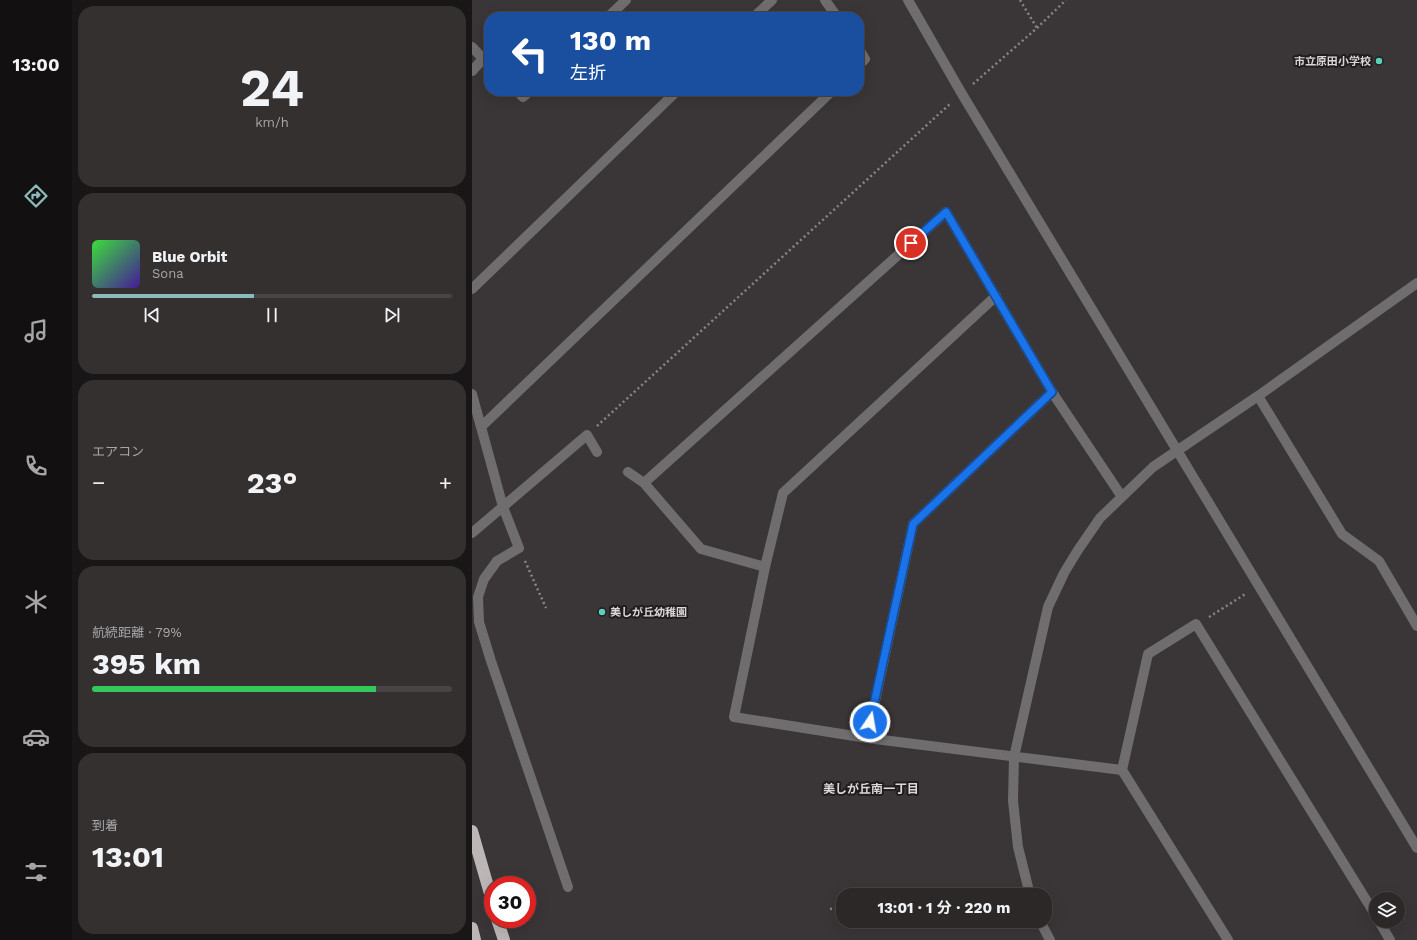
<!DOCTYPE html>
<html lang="ja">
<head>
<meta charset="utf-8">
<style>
	body { margin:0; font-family:"Work Sans","Noto Sans JP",sans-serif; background:#343030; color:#f1f3f6; height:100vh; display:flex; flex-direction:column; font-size:15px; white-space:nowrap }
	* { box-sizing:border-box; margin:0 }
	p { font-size:13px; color:#a6a6a8 }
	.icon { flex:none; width:22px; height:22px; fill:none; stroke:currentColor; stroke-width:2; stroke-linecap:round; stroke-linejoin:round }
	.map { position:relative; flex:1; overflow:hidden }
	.drawer { display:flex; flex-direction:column; gap:6px; padding:6px; background:#181616; width:400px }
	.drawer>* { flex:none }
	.hud { position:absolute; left:12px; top:12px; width:380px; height:84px; border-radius:16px; box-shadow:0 4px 16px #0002,0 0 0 1px #484445; background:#1a4fa0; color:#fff; overflow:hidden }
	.buttons { position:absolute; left:897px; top:892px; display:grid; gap:8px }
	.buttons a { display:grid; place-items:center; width:36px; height:36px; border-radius:50%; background:#2c2828; box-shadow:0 4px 16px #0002,0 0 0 1px #484445; font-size:20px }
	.speed { position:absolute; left:12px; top:876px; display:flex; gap:8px; font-size:20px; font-weight:700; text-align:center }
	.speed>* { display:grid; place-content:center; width:52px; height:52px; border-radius:50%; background:#2c2828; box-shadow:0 4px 16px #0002,0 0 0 1px #484445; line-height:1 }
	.speed .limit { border:6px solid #d22; background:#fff; color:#111 }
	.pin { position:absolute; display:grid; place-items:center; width:34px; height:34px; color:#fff; margin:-17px; border:2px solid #fff; border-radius:50%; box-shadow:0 1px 4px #0007 }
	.me { position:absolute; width:44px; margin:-22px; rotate:12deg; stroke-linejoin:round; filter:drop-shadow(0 0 3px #0008) }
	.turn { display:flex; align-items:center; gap:14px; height:84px; padding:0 20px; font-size:18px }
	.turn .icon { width:52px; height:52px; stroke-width:2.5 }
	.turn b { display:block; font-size:28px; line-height:34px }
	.big { font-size:30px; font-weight:700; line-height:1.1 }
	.drawer .tile { flex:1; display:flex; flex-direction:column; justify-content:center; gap:6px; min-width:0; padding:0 14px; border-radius:16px; background:#343030 }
	.drawer .dial { align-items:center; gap:0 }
	.dial b { font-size:52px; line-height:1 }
	.song { display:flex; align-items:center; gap:12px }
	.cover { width:48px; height:48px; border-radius:6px; background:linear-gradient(135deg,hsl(120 70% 55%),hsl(260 70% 35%)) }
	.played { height:4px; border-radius:2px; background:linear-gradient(90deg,#8bbbb9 45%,#484445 45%) }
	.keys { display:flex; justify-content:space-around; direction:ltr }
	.heat { display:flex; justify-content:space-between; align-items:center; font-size:22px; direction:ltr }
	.charge { height:6px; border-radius:3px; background:linear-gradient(90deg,#34c759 79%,#484445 0) }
	.trip { position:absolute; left:364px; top:888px; width:216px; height:40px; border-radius:16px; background:#2c2828; box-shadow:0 4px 16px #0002,0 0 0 1px #484445; font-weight:700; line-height:40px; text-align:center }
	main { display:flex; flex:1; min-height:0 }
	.tabs { display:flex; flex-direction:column; width:72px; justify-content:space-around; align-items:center; background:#121010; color:#a6a6a8 }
	.tabs .icon { width:28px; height:28px }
	.tabs .on { color:#8bbbb9 }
	.tabs b { font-size:18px; color:#f1f3f6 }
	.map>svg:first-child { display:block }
</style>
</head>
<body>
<main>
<nav class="tabs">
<b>13:00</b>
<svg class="icon on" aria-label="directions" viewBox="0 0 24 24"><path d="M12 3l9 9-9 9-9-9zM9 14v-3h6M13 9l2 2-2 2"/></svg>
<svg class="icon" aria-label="music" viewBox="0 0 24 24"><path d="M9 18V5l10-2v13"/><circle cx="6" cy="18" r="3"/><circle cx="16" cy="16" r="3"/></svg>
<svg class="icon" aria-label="phone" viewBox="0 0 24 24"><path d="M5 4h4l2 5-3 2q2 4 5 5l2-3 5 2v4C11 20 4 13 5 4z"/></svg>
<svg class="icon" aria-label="climate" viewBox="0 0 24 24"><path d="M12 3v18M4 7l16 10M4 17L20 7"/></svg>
<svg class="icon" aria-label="car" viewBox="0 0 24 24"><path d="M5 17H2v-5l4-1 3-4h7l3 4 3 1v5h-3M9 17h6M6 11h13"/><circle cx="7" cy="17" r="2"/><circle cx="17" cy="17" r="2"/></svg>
<svg class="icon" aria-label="filters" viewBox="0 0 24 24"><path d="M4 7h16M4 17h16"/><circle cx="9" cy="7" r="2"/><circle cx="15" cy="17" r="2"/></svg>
</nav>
<section class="drawer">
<div class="tile dial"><b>24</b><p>km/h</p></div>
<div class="tile">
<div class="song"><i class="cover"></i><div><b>Blue Orbit</b><p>Sona</p></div></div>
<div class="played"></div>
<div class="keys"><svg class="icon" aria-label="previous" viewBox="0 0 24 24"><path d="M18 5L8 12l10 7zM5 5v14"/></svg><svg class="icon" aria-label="pause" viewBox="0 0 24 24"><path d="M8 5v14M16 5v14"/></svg><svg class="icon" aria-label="next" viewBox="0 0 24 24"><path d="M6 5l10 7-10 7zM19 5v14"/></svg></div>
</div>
<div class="tile"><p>エアコン</p>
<div class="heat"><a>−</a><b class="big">23°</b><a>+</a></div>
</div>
<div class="tile"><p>航続距離 · 79%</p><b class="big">395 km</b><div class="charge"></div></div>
<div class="tile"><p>到着</p><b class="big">13:01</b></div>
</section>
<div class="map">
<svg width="945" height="940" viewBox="0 0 945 940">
	<rect width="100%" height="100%" fill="#3a3536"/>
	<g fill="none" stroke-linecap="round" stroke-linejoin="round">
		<!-- path -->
		<path stroke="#8a8586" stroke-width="2.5" stroke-dasharray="2 3" stroke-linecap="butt" d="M548 0 565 28
			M501 84 565 28 594 0
			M125 426 479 103
			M53 561 74 608
			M737 617 775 593
			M358 909 371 907"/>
		<!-- minor -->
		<path stroke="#6f6d6d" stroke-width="10" d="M353 0 365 17
			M436 0 490 94 945 848
			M136 17 154 0
			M282 17 300 0
			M0 47 17 65
			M387 49 393 59 387 65
			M0 71 11 59
			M45 91 51 97 58 91
			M0 289 205 91
			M524 296 311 493 293 567 262 717 395 738 650 770
			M0 394 31 507 47 548 25 561 12 579 6 597 7 622 19 661 96 887
			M786 396 870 534 907 561 945 626
			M9 427 360 91
			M156 472 172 483 229 549 293 567
			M172 483 474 212 580 392 650 497
			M0 533 115 435 125 452
			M395 738 441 524 580 392
			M558 895 546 847 541 801 542 757 576 607 592 573 606 550 628 518 681 467 786 396 945 283
			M568 921 578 940
			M907 921 918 940
			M756 940 650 770 676 654 724 624 904 916"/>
		<!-- highway -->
		<path stroke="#bcb6b7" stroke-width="12" d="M0 831 21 904
			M25 919 32 940
			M0 928 3 940"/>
	</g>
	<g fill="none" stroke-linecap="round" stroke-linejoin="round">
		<!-- route casing -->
		<g stroke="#114b97" stroke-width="10">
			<path id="route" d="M398 722 441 524 580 392 474 212 439 243"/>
		</g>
		<!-- route -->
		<use href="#route" stroke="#1a73e8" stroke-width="7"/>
	</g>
	<!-- markers -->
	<g fill="#5bcebc" stroke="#201d1e" stroke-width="1.5">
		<circle cx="907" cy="61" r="4"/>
		<circle cx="130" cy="612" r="4"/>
	</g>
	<g text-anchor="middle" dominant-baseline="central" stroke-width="4" stroke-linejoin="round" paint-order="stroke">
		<!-- poi labels -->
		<g font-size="11" font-weight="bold" fill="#dbd7d8" stroke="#201d1e" text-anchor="end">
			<text x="899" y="61">市立原田小学校</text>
			<text x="138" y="612" text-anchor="start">美しが丘幼稚園</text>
		</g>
		<!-- neighbourhood labels -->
		<g font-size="12" font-weight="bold" fill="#dbd7d8" stroke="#201d1e">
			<text x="399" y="789">美しが丘南一丁目</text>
		</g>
	</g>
</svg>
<div class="buttons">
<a><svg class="icon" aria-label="layers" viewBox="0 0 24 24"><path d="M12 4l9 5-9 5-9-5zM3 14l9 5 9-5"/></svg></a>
</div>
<div class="speed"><div class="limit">30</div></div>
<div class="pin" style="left:439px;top:243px;background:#d93025"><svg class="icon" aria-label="arrive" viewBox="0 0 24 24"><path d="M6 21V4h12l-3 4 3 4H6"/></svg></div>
<svg class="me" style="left:398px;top:722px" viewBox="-20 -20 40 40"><circle r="17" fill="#1a73e8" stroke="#fff" stroke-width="3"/><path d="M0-11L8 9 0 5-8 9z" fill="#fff"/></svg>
<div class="trip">13:01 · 1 分 · 220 m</div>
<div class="hud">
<div class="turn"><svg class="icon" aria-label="left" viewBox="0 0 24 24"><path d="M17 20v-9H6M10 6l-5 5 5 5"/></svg><div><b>130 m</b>左折</div></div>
</div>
</div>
</main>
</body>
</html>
